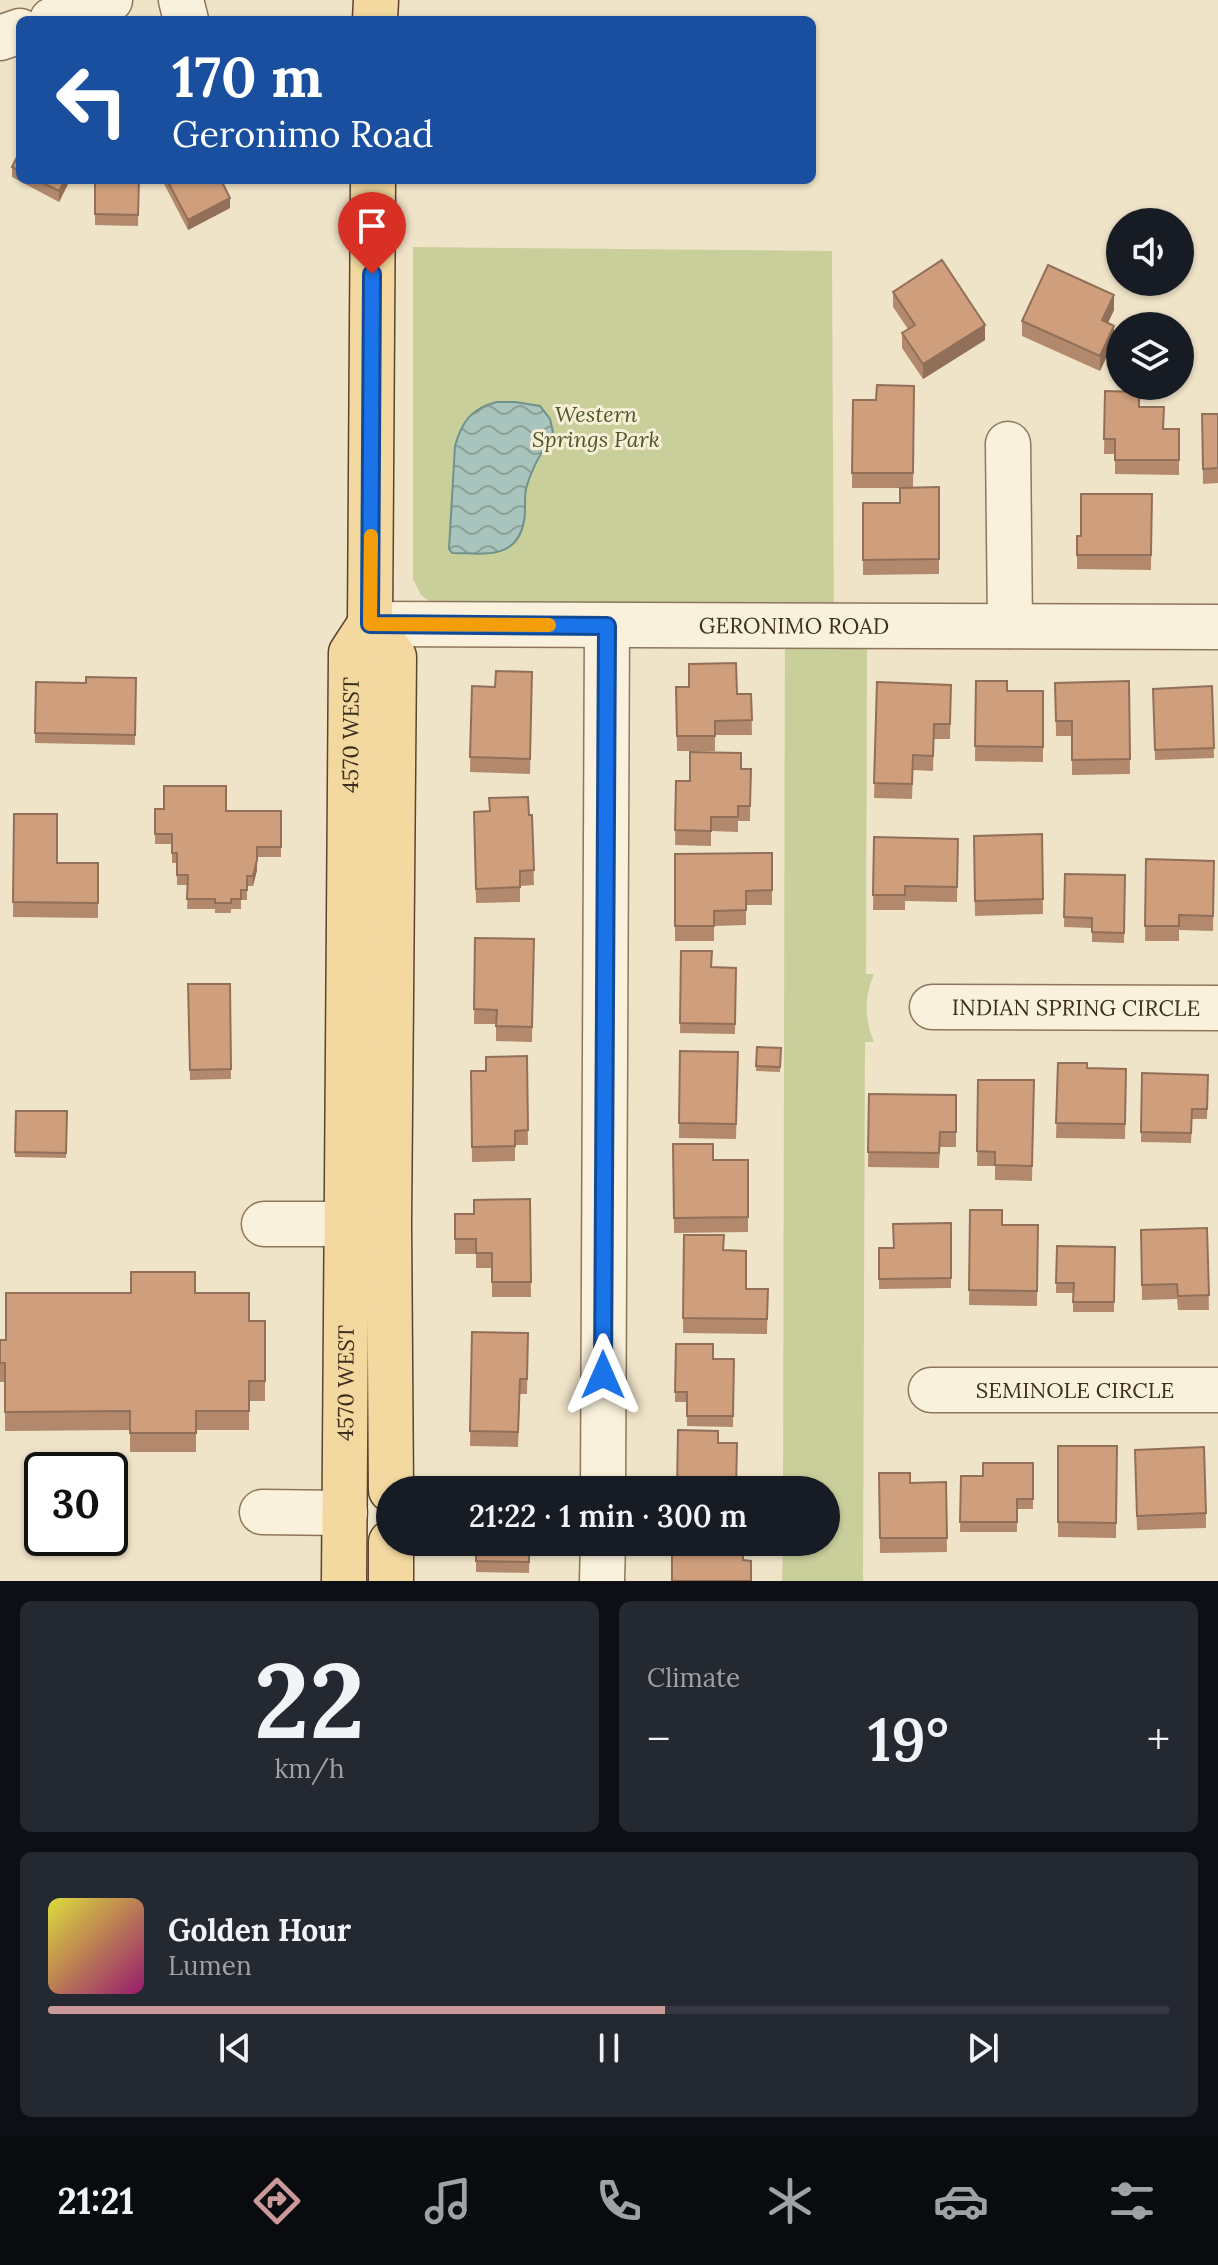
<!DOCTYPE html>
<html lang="en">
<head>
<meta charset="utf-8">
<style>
	body { margin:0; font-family:Lora,serif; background:#242831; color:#f1f3f6; height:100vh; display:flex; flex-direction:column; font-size:30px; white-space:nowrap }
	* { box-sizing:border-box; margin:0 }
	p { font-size:26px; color:#9ea1a6 }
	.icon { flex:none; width:44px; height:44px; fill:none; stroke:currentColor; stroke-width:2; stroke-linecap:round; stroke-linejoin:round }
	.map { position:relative; height:1581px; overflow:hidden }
	.panel { display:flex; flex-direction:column; gap:20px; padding:20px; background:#0d0f14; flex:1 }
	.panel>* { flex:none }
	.hud { position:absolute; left:16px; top:16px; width:800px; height:168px; border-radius:12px; box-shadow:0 2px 6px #0004; background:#1a4fa0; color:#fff; overflow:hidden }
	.controls { position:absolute; left:1106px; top:208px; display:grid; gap:16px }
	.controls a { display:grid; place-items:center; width:88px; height:88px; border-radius:50%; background:#171b24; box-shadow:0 2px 6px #0004; font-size:40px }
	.speed { position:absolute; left:24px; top:1452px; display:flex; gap:16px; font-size:40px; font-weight:700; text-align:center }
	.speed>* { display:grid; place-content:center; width:104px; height:104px; border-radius:50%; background:#171b24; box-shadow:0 2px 6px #0004; line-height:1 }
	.speed .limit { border:4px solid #111; border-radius:12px; background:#fff; color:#111 }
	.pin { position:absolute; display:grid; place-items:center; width:68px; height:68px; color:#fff; margin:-82px -34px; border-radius:50% 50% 50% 0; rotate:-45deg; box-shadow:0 0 8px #0007 }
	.pin .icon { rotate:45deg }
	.me { position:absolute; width:88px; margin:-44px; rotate:0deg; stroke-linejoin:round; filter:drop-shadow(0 0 6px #0008) }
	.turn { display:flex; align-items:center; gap:28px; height:168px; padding:0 24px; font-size:36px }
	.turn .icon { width:104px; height:104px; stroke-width:2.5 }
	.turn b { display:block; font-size:56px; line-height:68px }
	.big { font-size:60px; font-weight:600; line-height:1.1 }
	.panel .card { flex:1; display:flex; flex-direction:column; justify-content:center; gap:12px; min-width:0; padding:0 28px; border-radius:12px; background:#242831 }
	.panel .dial { align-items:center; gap:0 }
	.dial b { font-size:104px; line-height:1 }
	.song { display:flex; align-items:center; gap:24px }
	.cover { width:96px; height:96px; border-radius:12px; background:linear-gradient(135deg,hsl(60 70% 55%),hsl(320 70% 35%)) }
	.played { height:8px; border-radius:4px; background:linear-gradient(90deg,#cc999b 55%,#363941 55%) }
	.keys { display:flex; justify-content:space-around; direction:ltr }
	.heat { display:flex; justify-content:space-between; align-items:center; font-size:44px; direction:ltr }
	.panel .tiles { flex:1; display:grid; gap:20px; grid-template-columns:1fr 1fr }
	.card:last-child { grid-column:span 2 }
	.trip { position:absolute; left:376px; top:1476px; width:464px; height:80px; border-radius:40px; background:#171b24; box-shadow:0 2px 6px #0004; font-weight:600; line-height:80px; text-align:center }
	.dock { display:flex; height:128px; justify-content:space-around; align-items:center; background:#090b0e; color:#9ea1a6 }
	.dock .icon { width:56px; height:56px }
	.dock .on { color:#cc999b }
	.dock b { font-size:36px; color:#f1f3f6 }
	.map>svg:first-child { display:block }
</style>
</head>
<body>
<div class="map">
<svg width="1218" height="1581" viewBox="0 0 1218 1581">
	<defs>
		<pattern id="water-waves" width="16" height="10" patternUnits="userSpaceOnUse" patternTransform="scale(2)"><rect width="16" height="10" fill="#a9c4bc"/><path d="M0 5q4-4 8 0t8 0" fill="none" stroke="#8ba098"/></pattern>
	</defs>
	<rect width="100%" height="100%" fill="#f0e4c8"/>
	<!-- park -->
	<path fill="#c9cf9b" d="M413 247 832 251 834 644 867 645 866 974H874C864 1000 864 1016 874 1042H865L863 1581H782L783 1542H826V1490H783L785 606 432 603 421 595 413 579Z"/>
	<!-- water -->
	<path fill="url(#water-waves)" stroke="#6f938a" stroke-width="2" d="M497 402H515L540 406 550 419 553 432C543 451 531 468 526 489 524 500 526 511 524 521 517 561 482 553 452 553L449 549 455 446C462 421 472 408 497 402Z"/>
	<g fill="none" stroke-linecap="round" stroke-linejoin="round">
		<!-- minor casing -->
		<g stroke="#8d765c" stroke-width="47">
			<g id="minor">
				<path d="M181 0 186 20"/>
				<path d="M52 20 110 0"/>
				<path d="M0 38 20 31"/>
				<path d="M1008 444 1010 626"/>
				<path id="s1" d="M370 624 1218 627"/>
				<path id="s2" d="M932 1007 1218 1008"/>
				<path d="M264 1224H383"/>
				<path id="s3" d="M931 1390H1218"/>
				<path d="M603 1490 607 626"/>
				<path d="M262 1512 345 1513"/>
				<path d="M602 1581 603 1542"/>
			</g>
		</g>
		<!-- major casing -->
		<g stroke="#5b4430" stroke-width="47">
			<g id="major">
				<path d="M375 20 376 0"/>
				<path d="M370 624 394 657 389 1224 391 1490"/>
				<path d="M370 624 373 180"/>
				<path d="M391 1542V1581"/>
				<path id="s4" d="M344 1581 351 653 370 624"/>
			</g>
		</g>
		<!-- minor -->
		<use href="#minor" stroke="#faf1dc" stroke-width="44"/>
		<!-- major -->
		<use href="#major" stroke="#f3d9a0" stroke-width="44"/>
	</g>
	<!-- wall -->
	<path fill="#b2896c" d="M20 151V180H70L59 202 12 177V167Z
		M95 180H139L138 226 95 225Z
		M162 180H221L230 208 188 230Z
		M893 292 985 340 923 379 902 348V333L908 329 893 307Z
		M1114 310 1108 323 1114 341 1100 371 1022 336V321Z
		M914 386 913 488 939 487V574L863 575V503H900V488H852L853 400H876Z
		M1105 391 1139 407 1164 429H1179V475L1115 474V454H1104Z
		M1202 414H1218V483L1203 484Z
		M1152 494 1151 570 1077 569V536H1081Z
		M532 672 530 774 470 772 472 686 495 687Z
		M136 678 135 745 35 743V733L86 683Z
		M976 681 1007 691H1043V762L975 761Z
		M1129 681 1130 774 1072 775V736H1056L1055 683Z
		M877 682 951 700 950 739H934L933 771 913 770 912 799 874 798Z
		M1212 686 1214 758 1155 760 1153 689Z
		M676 687 737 694H751L752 735H715V751H677Z
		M741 769H751L750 821H738V832L711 831V846L675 845 676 781H690Z
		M489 798 529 815H532L534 885 520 886V902L476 903 474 827 489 811Z
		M155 809 226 811H281V857H257V870L253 886H247V900H241V909H231V913H215V909H187L188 885H177V863H172V844H155Z
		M14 814 57 863H98V918L13 917Z
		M1042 834 1043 914 975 916 974 836Z
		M874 837 958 839 957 902 905 901V910H873Z
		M772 853V905H746V925L714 926V941H675V854Z
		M1146 859 1214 861 1213 931 1179 930V941H1145Z
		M1065 874 1125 875 1124 943 1092 942V928L1064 927Z
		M475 938 534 939 532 1042 496 1041V1024H474Z
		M681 951 712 967 736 968 735 1034 680 1033Z
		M188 984H230L231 1079 190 1080Z
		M757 1047 781 1048 780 1072 756 1071Z
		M680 1051 738 1052 736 1139 679 1138Z
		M527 1056 528 1145H515V1161L472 1162 471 1071H486Z
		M1058 1063 1087 1068 1126 1069 1125 1139 1056 1138Z
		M1142 1073 1208 1075 1207 1119H1192L1191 1143 1141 1142Z
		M978 1080H1034L1032 1181 995 1180V1166H977Z
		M869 1094 956 1095V1147H940L939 1168 868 1167Z
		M16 1111H67L66 1158 15 1157Z
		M673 1144 713 1160H748V1232L674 1233Z
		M530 1199 531 1297H492V1268H476V1254H455V1214H474Z
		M970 1210 1002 1225H1038L1037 1306 969 1305Z
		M951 1223V1288L879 1289V1248H894Z
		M1207 1228 1209 1310H1178L1177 1299 1142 1300 1141 1230Z
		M684 1235 724 1250 746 1289H768L767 1334 683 1333Z
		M1057 1246 1115 1247 1114 1312H1073V1293H1056Z
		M195 1293 249 1321H265V1401H249V1430H196V1452H130V1430L5 1431V1382H0V1340H6Z
		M472 1332 528 1333 527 1394H520L518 1447 470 1446Z
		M676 1344 713 1359H734L733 1427 687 1426V1402H675Z
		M1058 1446H1117L1116 1538 1058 1537Z
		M1033 1463V1509H1017V1532H960L961 1476H983Z
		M1135 1465 1206 1513V1528L1137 1530Z
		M879 1473 910 1483 946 1482 947 1552 880 1553Z
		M476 1542H530L529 1573 476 1572Z"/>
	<!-- shaded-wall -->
	<path fill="#916f58" d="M65 180H70L59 202V191Z
		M230 198V208L188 230V220Z
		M1114 295V310L1102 335V320Z
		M985 325V340L923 379V364Z
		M1114 326V341L1100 371V356Z
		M257 860V870L253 886V876Z"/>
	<!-- building -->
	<path fill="#cf9f7d" stroke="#916f58" stroke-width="2" d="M20 151V171L12 167Z
		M37 180H65L59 191Z
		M95 180H139L138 215 95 214Z
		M167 180H221L230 198 188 220Z
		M942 260 985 325 923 364 902 333 915 325 893 292Z
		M1048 265 1114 295 1102 320 1114 326 1100 356 1022 321Z
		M877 385 914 386 913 473H852L853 400H876Z
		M1105 391 1139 392V407H1164L1163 429H1179V460H1115V439H1104Z
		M1202 414H1218V468L1203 469Z
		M939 487V559L863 560V503H900V488Z
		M1081 494H1152L1151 555H1077V536H1081Z
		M736 663 737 694H751L752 720 715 721V736H677L676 687H689V664Z
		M496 671 532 672 530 759 470 757 472 686 495 687Z
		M86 677 136 678 135 735 35 733 36 682 86 683Z
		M976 681H1007V691H1043V747L975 746Z
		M1129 681 1130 759 1072 760V721H1056L1055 683Z
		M877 682 951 685 950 724H934L933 756 913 755 912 784 874 783Z
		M1212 686 1214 748 1155 750 1153 689Z
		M690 752 741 753V769H751L750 806H738V817H711V831L675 830 676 781H690Z
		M164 786H226V811H281V847H257V860L253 876H247V890H241V899H231V903H215V899H187L188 875H177V853H172V834H155V809H164Z
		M528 797 529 815H532L534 870 520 871V887L476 889 474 812 490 811 489 798Z
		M14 814H57V863H98V903L13 902Z
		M1042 834 1043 899 975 901 974 836Z
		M874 837 958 839 957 887 905 886V895H873Z
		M772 853V890L746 891V910L714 911V926H675V854Z
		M1146 859 1214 861 1213 916 1179 915V926H1145Z
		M1065 874 1125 875 1124 933 1092 932V918L1064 917Z
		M475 938 534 939 532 1027 496 1026 497 1010 474 1009Z
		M681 951H712L711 967 736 968 735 1024 680 1023Z
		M188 984H230L231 1069 190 1070Z
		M757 1047 781 1048 780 1067 756 1066Z
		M680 1051 738 1052 736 1124 679 1123Z
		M527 1056 528 1130 515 1131V1146L472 1147 471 1071H486V1057Z
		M1058 1063H1087V1068L1126 1069 1125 1124 1056 1123Z
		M1142 1073 1208 1075 1207 1109H1192L1191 1133 1141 1132Z
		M978 1080H1034L1032 1166 995 1165V1152L977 1151Z
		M869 1094 956 1095V1132H940L939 1153 868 1152Z
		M16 1111H67L66 1153 15 1152Z
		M673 1144H713V1160H748V1217L674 1218Z
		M530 1199 531 1282H492V1253H476V1239H455V1214H474V1200Z
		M970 1210H1002V1225H1038L1037 1291 969 1290Z
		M951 1223V1278L879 1279V1248H894L893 1224Z
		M1207 1228 1209 1295 1178 1296 1177 1284 1142 1285 1141 1230Z
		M684 1235H724L723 1250 746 1251V1289H768L767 1319 683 1318Z
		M1057 1246 1115 1247 1114 1302H1073L1074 1283H1056Z
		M131 1272H195V1293H249V1321H265V1381H249V1411H196V1433H130V1411L5 1412V1363H0V1340H6V1293H131Z
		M472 1332 528 1333 527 1379H520L518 1432 470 1431Z
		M676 1344H713V1359H734L733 1416H687V1392H675Z
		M678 1430 718 1431V1443H737L736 1490H677Z
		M1058 1446H1117L1116 1523 1058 1522Z
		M1204 1447 1206 1513 1137 1516 1135 1450Z
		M983 1463H1033V1499H1017V1522H960L961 1476H983Z
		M879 1473H910V1483L946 1482 947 1538H880Z
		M476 1542H529V1562L476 1561Z
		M672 1542H732L743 1543V1560L751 1561V1581H672Z"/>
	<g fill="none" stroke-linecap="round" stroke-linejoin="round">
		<!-- route casing -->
		<g stroke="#114b97" stroke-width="20">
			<path id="route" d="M372 274 370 624 607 626 603 1375"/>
		</g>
		<!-- route -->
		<use href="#route" stroke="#1a73e8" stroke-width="14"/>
		<!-- slow -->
		<path stroke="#f59e0b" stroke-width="14" d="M371 536 370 624 549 625"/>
	</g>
	<g text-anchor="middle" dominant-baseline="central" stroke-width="6" stroke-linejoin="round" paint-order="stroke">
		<!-- park labels -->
		<g font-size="22" font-style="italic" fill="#4d5a26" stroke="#f7eed8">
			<text x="596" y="414">Western<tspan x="596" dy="25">Springs Park</tspan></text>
		</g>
		<!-- street labels -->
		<g font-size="22" fill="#3d2e20" stroke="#f7eed8">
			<text stroke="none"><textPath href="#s1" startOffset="424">GERONIMO ROAD</textPath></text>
			<text stroke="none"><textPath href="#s4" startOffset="846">4570 WEST</textPath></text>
			<text stroke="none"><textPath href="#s2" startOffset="144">INDIAN SPRING CIRCLE</textPath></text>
			<text stroke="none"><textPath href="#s4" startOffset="198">4570 WEST</textPath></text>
			<text stroke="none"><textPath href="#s3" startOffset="144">SEMINOLE CIRCLE</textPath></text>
		</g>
	</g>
</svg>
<div class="controls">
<a><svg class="icon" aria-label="sound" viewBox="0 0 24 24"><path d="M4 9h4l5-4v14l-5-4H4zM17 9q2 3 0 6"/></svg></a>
<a><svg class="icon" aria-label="layers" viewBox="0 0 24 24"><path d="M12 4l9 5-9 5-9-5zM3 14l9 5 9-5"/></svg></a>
</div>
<div class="speed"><div class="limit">30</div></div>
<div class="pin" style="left:372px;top:274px;background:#d93025"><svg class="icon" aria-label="arrive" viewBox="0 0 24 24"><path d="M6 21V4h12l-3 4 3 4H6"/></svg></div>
<svg class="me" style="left:603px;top:1375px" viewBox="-20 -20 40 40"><path d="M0-17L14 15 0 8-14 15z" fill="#1a73e8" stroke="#fff" stroke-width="4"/></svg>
<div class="trip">21:22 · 1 min · 300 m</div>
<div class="hud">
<div class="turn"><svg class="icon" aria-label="left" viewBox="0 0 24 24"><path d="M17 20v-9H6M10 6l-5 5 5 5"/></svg><div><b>170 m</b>Geronimo Road</div></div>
</div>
</div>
<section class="panel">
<div class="tiles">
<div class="card dial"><b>22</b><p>km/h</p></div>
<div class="card"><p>Climate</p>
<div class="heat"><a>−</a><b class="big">19°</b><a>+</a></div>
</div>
<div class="card">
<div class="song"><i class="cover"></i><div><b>Golden Hour</b><p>Lumen</p></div></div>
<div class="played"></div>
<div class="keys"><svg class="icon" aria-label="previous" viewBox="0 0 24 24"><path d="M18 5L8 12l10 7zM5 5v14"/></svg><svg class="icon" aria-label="pause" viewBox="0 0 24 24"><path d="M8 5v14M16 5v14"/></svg><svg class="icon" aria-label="next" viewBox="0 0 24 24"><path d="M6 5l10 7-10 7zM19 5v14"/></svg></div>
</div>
</div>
</section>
<nav class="dock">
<b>21:21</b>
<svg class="icon on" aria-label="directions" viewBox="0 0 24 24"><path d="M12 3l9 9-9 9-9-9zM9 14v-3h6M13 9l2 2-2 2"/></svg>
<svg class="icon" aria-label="music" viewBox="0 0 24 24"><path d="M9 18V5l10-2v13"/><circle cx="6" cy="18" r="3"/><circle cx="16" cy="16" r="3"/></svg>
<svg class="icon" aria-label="phone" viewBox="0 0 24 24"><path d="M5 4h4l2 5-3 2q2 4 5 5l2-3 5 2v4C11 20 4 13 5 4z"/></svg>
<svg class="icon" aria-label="climate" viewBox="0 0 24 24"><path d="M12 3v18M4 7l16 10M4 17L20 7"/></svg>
<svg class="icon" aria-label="car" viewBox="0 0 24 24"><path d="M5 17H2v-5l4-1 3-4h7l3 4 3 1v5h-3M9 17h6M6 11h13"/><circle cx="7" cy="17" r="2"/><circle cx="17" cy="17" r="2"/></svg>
<svg class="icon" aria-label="filters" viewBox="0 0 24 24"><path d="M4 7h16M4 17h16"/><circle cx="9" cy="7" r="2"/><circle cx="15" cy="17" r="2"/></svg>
</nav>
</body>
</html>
